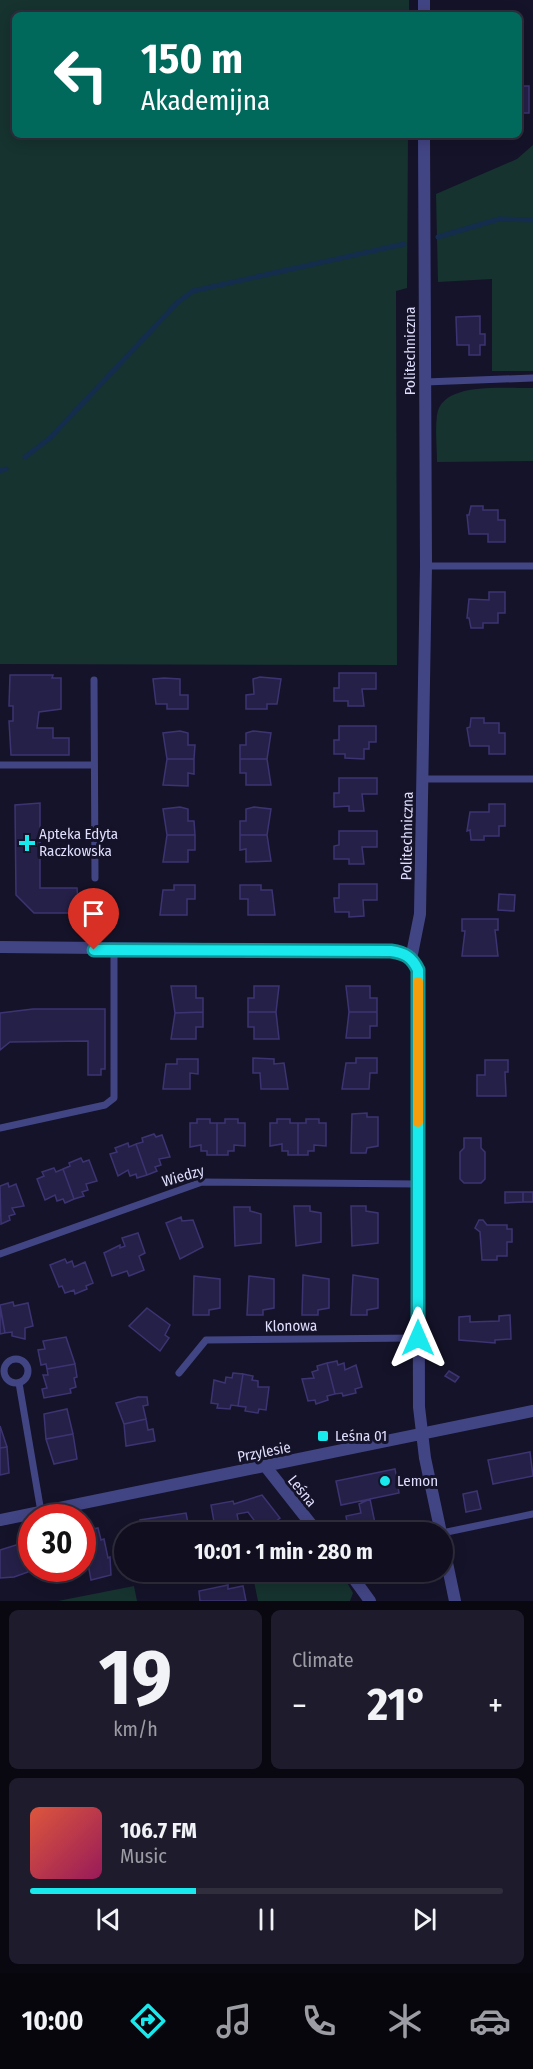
<!DOCTYPE html>
<html lang="en">
<head>
<meta charset="utf-8">
<style>
	body { margin:0; font-family:"Fira Sans Condensed",sans-serif; background:#1e1c2c; color:#f1f3f6; height:100vh; display:flex; flex-direction:column; font-size:22px; white-space:nowrap }
	* { box-sizing:border-box; margin:0 }
	p { font-size:20px; color:#9c9ca4 }
	.icon { flex:none; width:33px; height:33px; fill:none; stroke:currentColor; stroke-width:2; stroke-linecap:round; stroke-linejoin:round }
	.map { position:relative; height:1601px; overflow:hidden }
	.details { display:flex; flex-direction:column; gap:9px; padding:9px; background:#090811; flex:1 }
	.details>* { flex:none }
	.hud { position:absolute; left:12px; top:12px; width:510px; height:126px; border-radius:9px; box-shadow:0 3px 15px #0003,0 0 0 2px #302e3d; background:#00695c; color:#fff; overflow:hidden }
	.speed { position:absolute; left:18px; top:1504px; display:flex; gap:12px; font-size:30px; font-weight:700; text-align:center }
	.speed>* { display:grid; place-content:center; width:78px; height:78px; border-radius:50%; background:#100e1f; box-shadow:0 3px 15px #0003,0 0 0 2px #302e3d; line-height:1 }
	.speed .limit { border:9px solid #d22; background:#fff; color:#111 }
	.pin { position:absolute; display:grid; place-items:center; width:51px; height:51px; color:#fff; margin:-62px -26px; border-radius:50% 50% 50% 0; rotate:-45deg; box-shadow:0 0 6px #0007 }
	.pin .icon { rotate:45deg }
	.me { position:absolute; width:66px; margin:-33px; rotate:0deg; stroke-linejoin:round; filter:drop-shadow(0 0 4px #0008) }
	.turn { display:flex; align-items:center; gap:21px; height:126px; padding:0 30px; font-size:27px }
	.turn .icon { width:78px; height:78px; stroke-width:2.5 }
	.turn b { display:block; font-size:42px; line-height:51px }
	.big { font-size:45px; font-weight:700; line-height:1.1 }
	.details .tile { flex:1; display:flex; flex-direction:column; justify-content:center; gap:9px; min-width:0; padding:0 21px; border-radius:9px; background:#1e1c2c }
	.details .dial { align-items:center; gap:0 }
	.dial b { font-size:78px; line-height:1 }
	.song { display:flex; align-items:center; gap:18px }
	.cover { width:72px; height:72px; border-radius:9px; background:linear-gradient(135deg,hsl(10 70% 55%),hsl(330 70% 35%)) }
	.played { height:6px; border-radius:3px; background:linear-gradient(90deg,#19e8ec 35%,#302e3d 35%) }
	.keys { display:flex; justify-content:space-around; direction:ltr }
	.heat { display:flex; justify-content:space-between; align-items:center; font-size:33px; direction:ltr }
	.details .tiles { flex:1; display:grid; gap:9px; grid-template-columns:1fr 1fr }
	.tile:last-child { grid-column:span 2 }
	.trip { position:absolute; left:114px; top:1522px; width:339px; height:60px; border-radius:30px; background:#100e1f; box-shadow:0 3px 15px #0003,0 0 0 2px #302e3d; font-weight:700; line-height:60px; text-align:center }
	.tabs { display:flex; height:96px; justify-content:space-around; align-items:center; background:#06060c; color:#9c9ca4 }
	.tabs .icon { width:42px; height:42px }
	.tabs .active { color:#19e8ec }
	.tabs b { font-size:27px; color:#f1f3f6 }
	.map>svg:first-child { display:block }
</style>
</head>
<body>
<div class="map">
<svg width="533" height="1601" viewBox="0 0 533 1601">
	<rect width="100%" height="100%" fill="#151329"/>
	<!-- green -->
	<path fill="#16332f" d="M0 0H409V15H15V135H408L407 288 396 291 397 665 0 664Z
		M533 145V371H492V279L438 282 436 194 517 159Z
		M533 388V461L437 462C437 447 435 430 437 415 442 380 508 389 533 388Z
		M252 1572H341L353 1593 350 1601H258Z
		M134 1586 137 1601H58Z"/>
	<g fill="none" stroke-linecap="round" stroke-linejoin="round">
		<!-- stream -->
		<path stroke="#142d4c" stroke-width="5" d="M438 237 499 219 533 220
			M25 457 50 438 178 302 193 291 404 244
			M0 471 6 469"/>
	</g>
	<!-- building -->
	<path fill="#252048" stroke="#3c3472" stroke-width="1.5" d="M519 86H529V113H519Z
		M480 316V334H485V345H480V355H469V345H457L456 317Z
		M471 506H483V510H498V520H505V542H488V534H469L467 515H469Z
		M489 592H505V613H498V623H483V628H471L469 618H467L469 599 489 600Z
		M339 673H376V689H362L364 706H348V701H334V688H339Z
		M10 675H53L52 678H61V709L39 712 37 728H53V738H69V755H11L9 721H13V706H9Z
		M260 677 281 679 277 704H267V709H246V695L254 694 253 679Z
		M164 678 180 679V695H188V709H167V704H156L153 679Z
		M471 718H484V723H499V733H505V754H489V746H470L467 728 470 727Z
		M339 726H376V742H369V749H364V759L345 758V754H334V740H339Z
		M180 731 188 733V745H195L194 759H167L163 733Z
		M253 731 271 733 267 759H240V745H246V733Z
		M167 759H194V774L188 773V786L163 785Z
		M240 759H267L271 785H246V773H240Z
		M339 778H377V794H362L364 811H349V806L334 807V793H339Z
		M40 803V888H77L79 913H34L16 895 15 805Z
		M489 804H505V826H499V836H484V840H471L470 830 467 831 470 812H489Z
		M180 807 188 809V821H194L195 835H167L163 809Z
		M254 807 271 809 267 835H240V821H246V809Z
		M339 831H377V847H362L364 864H349V859H334V846L339 845Z
		M167 835H195V850H188V862H163Z
		M240 835H267L271 861 246 862V849L240 850Z
		M339 884H377V900H363L364 916 349 917V912H335L334 898H339Z
		M174 885H195V899H187V915H160L163 890H174Z
		M240 885H261V890H272L275 915H248V899H240Z
		M499 894 515 895 514 911 498 910Z
		M462 919H498V930H495L498 956H462L465 931H462Z
		M171 986H196V998H203V1012L175 1013Z
		M254 986H279L276 1012H248V998H254Z
		M346 986H370V998H377V1012H349Z
		M33 1009H105V1069H101V1075H88V1041L10 1042 0 1050V1013Z
		M203 1012V1027H196V1039H171L175 1013Z
		M248 1012H276L279 1039H254V1027H248Z
		M349 1012H377V1026H370V1038H346Z
		M253 1058 274 1059V1064L284 1063 288 1089H261L260 1073H253Z
		M356 1058H377V1073H370L369 1089H342L346 1063H356Z
		M177 1059H198V1074L190 1073V1089H163L166 1064H177Z
		M485 1060H508V1072H505L506 1096H477V1075H485Z
		M367 1113V1117H378V1146L367 1148 366 1153H351L352 1114Z
		M197 1119H210V1123H217V1155H207V1151H201V1145L190 1147V1123H197Z
		M225 1119H238V1123H245V1146L234 1145V1151H228V1155H217V1123H225Z
		M277 1119H290V1123H298V1155H288V1151H282V1144L270 1146V1123H277Z
		M306 1119H319V1123H326V1146L314 1145V1151H308V1155H298V1123H306Z
		M154 1134 156 1137 162 1135 170 1157 159 1159 161 1165 155 1167 157 1171 147 1175 136 1144 143 1142 142 1138Z
		M464 1138H481V1148L485 1152V1179L481 1183H464L460 1179V1152L464 1148Z
		M128 1143 129 1147 136 1144 147 1175 137 1178 136 1174 130 1176 128 1170 118 1176 110 1154 117 1152 115 1148Z
		M81 1158 83 1162 89 1160 97 1181 86 1184 88 1190 82 1192 84 1196 74 1199 63 1169 70 1166 69 1163Z
		M54 1168 56 1172 63 1169 74 1199 65 1203 63 1199 57 1201 55 1195 45 1200 37 1179 44 1176 42 1172Z
		M8 1183 9 1187 16 1184 24 1206 12 1208 15 1214 9 1216 10 1220 1 1224 0 1186Z
		M505 1192H523V1202L505 1203Z
		M523 1192H533V1202H523Z
		M294 1206H310V1211L321 1213V1242L296 1246Z
		M351 1206H366V1211L378 1213V1243L352 1246Z
		M234 1207H250V1211L261 1214V1243L235 1246Z
		M181 1217 182 1221 193 1220 203 1247 180 1259 166 1223Z
		M479 1220H483L487 1225H507V1229H512V1242H507V1256H497V1260H482L480 1232 475 1228Z
		M138 1233 145 1253 139 1256 144 1270 129 1276 127 1271 112 1276 104 1253 120 1245V1248L125 1246 122 1238Z
		M65 1259 67 1263 72 1261 74 1267 85 1262 93 1283 86 1286 87 1289 75 1294 74 1290 65 1293 62 1286 59 1287 50 1265Z
		M303 1275 329 1279V1308L318 1310V1315H302Z
		M353 1275 378 1279V1308L367 1310V1315H351Z
		M194 1276 220 1279V1308L209 1310V1315H193Z
		M249 1276 274 1279V1308L263 1310V1315H247Z
		M13 1302 14 1306 28 1303 33 1326 25 1328V1339L12 1336V1332L5 1333 0 1305Z
		M0 1308 5 1333 0 1334Z
		M147 1308 170 1325 165 1335 169 1338 160 1351 129 1326Z
		M510 1315 511 1339 495 1340V1343L459 1340V1317L470 1316V1322L499 1321V1316Z
		M66 1337 75 1364 47 1369 46 1364 41 1365 38 1350 45 1349 43 1341Z
		M337 1361 338 1365 344 1363 345 1370 356 1365 362 1387 355 1389 356 1393 343 1396 342 1393 335 1394 327 1363Z
		M327 1363 335 1394 327 1396 328 1400 316 1404 315 1400 308 1401 302 1379 314 1378 312 1372 318 1370 317 1366Z
		M75 1364 77 1377 74 1378 76 1387 70 1389 71 1393 44 1398 42 1389 47 1388 43 1375H48L47 1369Z
		M449 1371 459 1377 455 1382 445 1376Z
		M233 1373 243 1374 238 1406 231 1405 230 1409 217 1408 218 1404 211 1403 214 1380 225 1383 226 1377 232 1378Z
		M243 1374 253 1376 252 1380 258 1381V1387H269L266 1410 259 1409 258 1413 245 1411 246 1407 238 1406Z
		M138 1397H147L148 1405 143 1406 146 1419 124 1424 116 1403Z
		M67 1409 73 1434 46 1439 44 1414Z
		M146 1419 148 1430 153 1429 155 1441 126 1446 124 1424Z
		M0 1426 7 1447 0 1448Z
		M73 1434 77 1459 54 1464 46 1439Z
		M7 1447 9 1473 0 1475V1448Z
		M530 1452 533 1476 493 1484 488 1460Z
		M395 1469 399 1493 341 1505 336 1481Z
		M477 1491 481 1509 466 1512 463 1494Z
		M262 1495 280 1518 267 1528 261 1521 257 1524 248 1512 237 1514 240 1531 216 1533 211 1505 233 1501 234 1504Z
		M370 1499 377 1533H349L346 1516 361 1513 359 1504Z
		M186 1513 190 1533H140V1520Z
		M98 1528 101 1540 104 1539 108 1558 110 1557 111 1575 91 1580 88 1564 82 1565V1543L90 1542 88 1530Z
		M29 1541 32 1557 25 1559 28 1572 14 1577 0 1578V1550Z
		M228 1585V1589L243 1586 246 1601H200L199 1591Z"/>
	<g fill="none" stroke-linecap="round" stroke-linejoin="round">
		<!-- lane -->
		<path stroke="#424584" stroke-width="7" d="M425 382 533 378
			M426 566H533
			M94 680 95 878
			M0 765H94
			M423 779H533
			M0 1128 105 1105 114 1098V950
			M0 1254 202 1182 418 1184
			M4 1371a12 12 0 1 1 24 0a12 12 0 1 1-24 0Z
			M179 1373 206 1340 418 1338
			M19 1383 41 1512
			M442 1533 533 1514"/>
		<!-- street -->
		<path stroke="#424584" stroke-width="12" d="M424 0V15
			M0 947 391 951C423 956 418 977 418 1003L419 1407 425 1458 441 1533
			M411 959 420 914 426 566 424 135
			M266 1467 318 1533
			M0 1520 533 1411
			M442 1539 455 1601
			M349 1572 370 1601"/>
	</g>
	<g fill="none" stroke-linecap="round" stroke-linejoin="round">
		<!-- route casing -->
		<g stroke="#109799" stroke-width="15">
			<path id="route" d="M94 950 391 951C405 953 412 957 418 970V1338"/>
		</g>
		<!-- route -->
		<use href="#route" stroke="#19e8ec" stroke-width="10"/>
		<!-- slow -->
		<path stroke="#f59e0b" stroke-width="10" d="M418 982V1122"/>
	</g>
	<!-- markers -->
	<g fill="#19e8ec" stroke="#151329" stroke-width="2">
		<path d="M24 834h6v6h6v6h-6v6h-6v-6h-6v-6h6z"/>
		<rect x="317" y="1430" width="12" height="12" rx="3"/>
		<circle cx="385" cy="1481" r="6"/>
	</g>
	<g text-anchor="middle" dominant-baseline="central" stroke-width="6" stroke-linejoin="round" paint-order="stroke">
		<!-- street labels -->
		<g font-size="15" fill="#dfdefc" stroke="#151329">
			<text transform="translate(410 351) rotate(-90)">Politechniczna</text>
			<text transform="translate(407 836) rotate(-89)">Politechniczna</text>
			<text transform="translate(183 1176) rotate(-16)">Wiedzy</text>
			<text transform="translate(291 1326) rotate(-1)">Klonowa</text>
			<text transform="translate(264 1452) rotate(-11)">Przylesie</text>
			<text transform="translate(302 1491) rotate(51)">Leśna</text>
		</g>
		<!-- poi labels -->
		<g font-size="15" fill="#dfdefc" stroke="#151329" text-anchor="start">
			<text x="39" y="834">Apteka Edyta<tspan x="39" dy="17">Raczkowska</tspan></text>
			<text x="335" y="1436">Leśna 01</text>
			<text x="397" y="1481">Lemon</text>
		</g>
	</g>
</svg>
<div class="speed"><div class="limit">30</div></div>
<div class="pin" style="left:94px;top:950px;background:#d93025"><svg class="icon" aria-label="arrive" viewBox="0 0 24 24"><path d="M6 21V4h12l-3 4 3 4H6"/></svg></div>
<svg class="me" style="left:418px;top:1338px" viewBox="-20 -20 40 40"><path d="M0-17L14 15 0 8-14 15z" fill="#19e8ec" stroke="#fff" stroke-width="4"/></svg>
<div class="trip">10:01 · 1 min · 280 m</div>
<div class="hud">
<div class="turn"><svg class="icon" aria-label="left" viewBox="0 0 24 24"><path d="M17 20v-9H6M10 6l-5 5 5 5"/></svg><div><b>150 m</b>Akademijna</div></div>
</div>
</div>
<section class="details">
<div class="tiles">
<div class="tile dial"><b>19</b><p>km/h</p></div>
<div class="tile"><p>Climate</p>
<div class="heat"><a>−</a><b class="big">21°</b><a>+</a></div>
</div>
<div class="tile">
<div class="song"><i class="cover"></i><div><b>106.7 FM</b><p>Music</p></div></div>
<div class="played"></div>
<div class="keys"><svg class="icon" aria-label="previous" viewBox="0 0 24 24"><path d="M18 5L8 12l10 7zM5 5v14"/></svg><svg class="icon" aria-label="pause" viewBox="0 0 24 24"><path d="M8 5v14M16 5v14"/></svg><svg class="icon" aria-label="next" viewBox="0 0 24 24"><path d="M6 5l10 7-10 7zM19 5v14"/></svg></div>
</div>
</div>
</section>
<nav class="tabs">
<b>10:00</b>
<svg class="icon active" aria-label="directions" viewBox="0 0 24 24"><path d="M12 3l9 9-9 9-9-9zM9 14v-3h6M13 9l2 2-2 2"/></svg>
<svg class="icon" aria-label="music" viewBox="0 0 24 24"><path d="M9 18V5l10-2v13"/><circle cx="6" cy="18" r="3"/><circle cx="16" cy="16" r="3"/></svg>
<svg class="icon" aria-label="phone" viewBox="0 0 24 24"><path d="M5 4h4l2 5-3 2q2 4 5 5l2-3 5 2v4C11 20 4 13 5 4z"/></svg>
<svg class="icon" aria-label="climate" viewBox="0 0 24 24"><path d="M12 3v18M4 7l16 10M4 17L20 7"/></svg>
<svg class="icon" aria-label="car" viewBox="0 0 24 24"><path d="M5 17H2v-5l4-1 3-4h7l3 4 3 1v5h-3M9 17h6M6 11h13"/><circle cx="7" cy="17" r="2"/><circle cx="17" cy="17" r="2"/></svg>
</nav>
</body>
</html>
